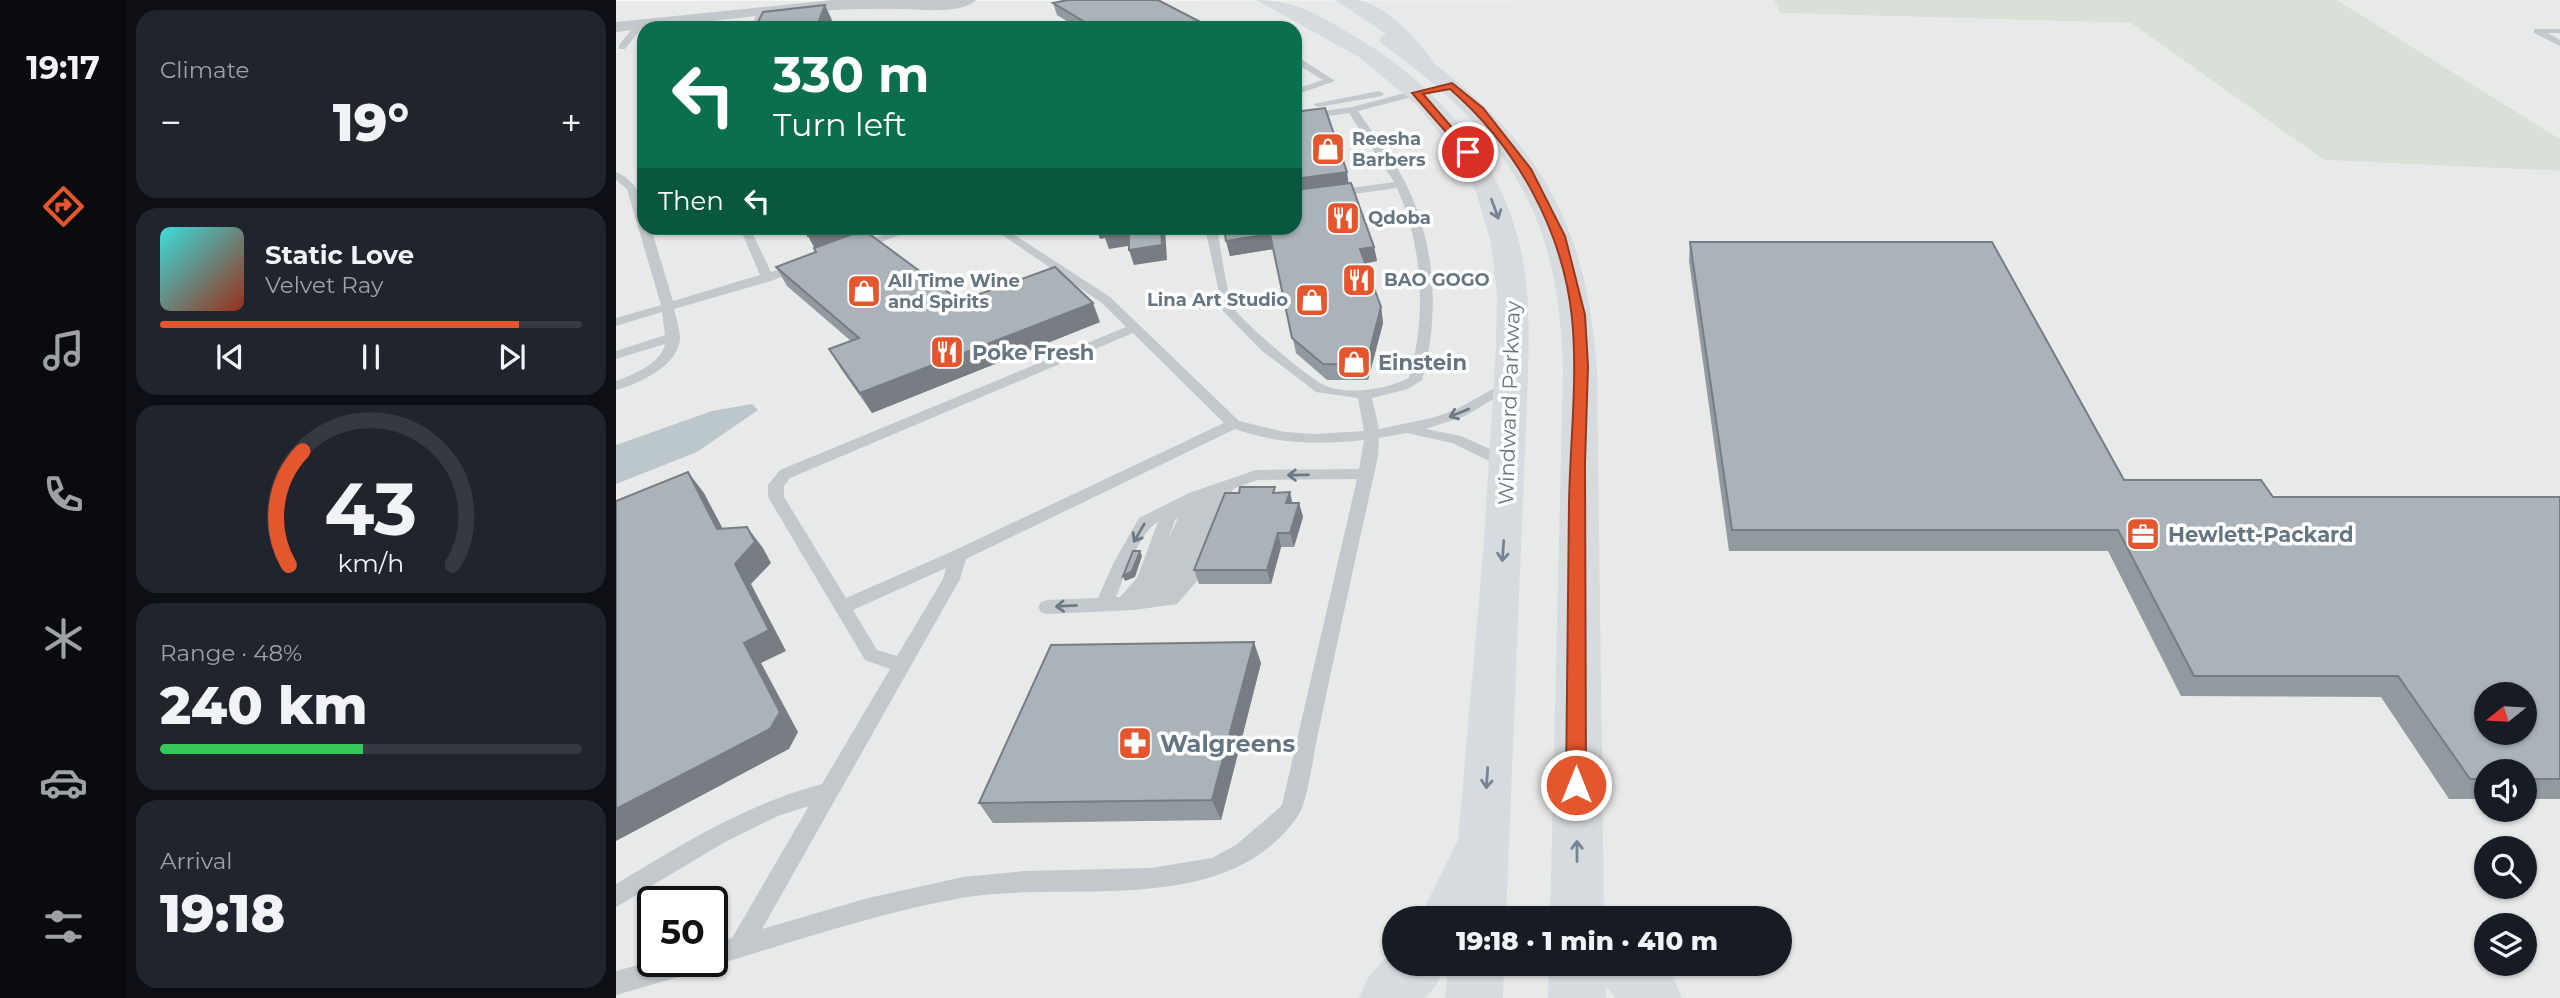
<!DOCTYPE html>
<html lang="en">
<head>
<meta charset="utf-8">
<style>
	body { margin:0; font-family:Montserrat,sans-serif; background:#20242c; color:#f1f3f6; height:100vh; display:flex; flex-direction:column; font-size:26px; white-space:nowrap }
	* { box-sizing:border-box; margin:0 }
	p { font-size:23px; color:#9ea1a6 }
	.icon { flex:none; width:38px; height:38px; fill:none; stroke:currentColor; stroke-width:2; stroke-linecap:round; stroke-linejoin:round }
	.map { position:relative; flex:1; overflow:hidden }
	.details { display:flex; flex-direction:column; gap:10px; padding:10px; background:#0d0f14; width:490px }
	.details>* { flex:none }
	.top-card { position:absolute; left:21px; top:21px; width:665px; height:214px; border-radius:21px; box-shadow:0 2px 5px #0004; background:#0b6e4f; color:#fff; overflow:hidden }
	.needle { width:46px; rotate:252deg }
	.buttons { position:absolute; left:1858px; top:682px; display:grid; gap:14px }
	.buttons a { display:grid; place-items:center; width:63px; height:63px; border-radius:50%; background:#171b24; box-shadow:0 2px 5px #0004; font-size:35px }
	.speed { position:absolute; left:21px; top:886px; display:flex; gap:14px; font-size:35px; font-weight:700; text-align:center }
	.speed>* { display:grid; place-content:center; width:91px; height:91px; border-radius:50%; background:#171b24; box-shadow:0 2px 5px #0004; line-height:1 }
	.speed .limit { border:4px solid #111; border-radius:10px; background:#fff; color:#111 }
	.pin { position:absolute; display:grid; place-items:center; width:60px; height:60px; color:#fff; margin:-30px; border:4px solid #fff; border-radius:50%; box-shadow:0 2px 7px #0007 }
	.me { position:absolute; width:77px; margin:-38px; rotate:0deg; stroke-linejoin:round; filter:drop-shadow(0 0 5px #0008) }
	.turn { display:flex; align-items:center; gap:24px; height:147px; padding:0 21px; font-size:32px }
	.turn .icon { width:91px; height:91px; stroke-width:2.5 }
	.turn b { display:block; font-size:49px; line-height:60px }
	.then { display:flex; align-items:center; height:66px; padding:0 21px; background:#0003; gap:14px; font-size:26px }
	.big { font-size:52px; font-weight:800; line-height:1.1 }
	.details .card { flex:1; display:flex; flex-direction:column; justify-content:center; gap:10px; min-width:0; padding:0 24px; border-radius:21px; background:#20242c }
	.details .dial { align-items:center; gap:0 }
	.dial svg { height:182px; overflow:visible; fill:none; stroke:#363941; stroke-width:7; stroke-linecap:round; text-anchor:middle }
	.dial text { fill:#f1f3f6; stroke:none }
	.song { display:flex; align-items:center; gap:21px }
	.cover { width:84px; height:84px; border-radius:10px; background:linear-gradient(135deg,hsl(180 70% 55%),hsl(10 70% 35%)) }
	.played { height:7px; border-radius:4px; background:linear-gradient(90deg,#e4572e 85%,#363941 85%) }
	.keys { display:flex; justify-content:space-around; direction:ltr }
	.heat { display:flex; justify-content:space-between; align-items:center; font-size:38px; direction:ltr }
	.charge { height:10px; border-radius:5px; background:linear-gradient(90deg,#34c759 48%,#363941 0) }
	.trip { position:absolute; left:766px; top:906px; width:410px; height:70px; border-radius:35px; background:#171b24; box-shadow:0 2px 5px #0004; font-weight:800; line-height:70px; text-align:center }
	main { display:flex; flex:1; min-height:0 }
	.tab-bar { display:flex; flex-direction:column; width:126px; justify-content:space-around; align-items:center; background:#090b0e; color:#9ea1a6 }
	.tab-bar .icon { width:49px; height:49px }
	.tab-bar .selected { color:#e4572e }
	.tab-bar b { font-size:32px; color:#f1f3f6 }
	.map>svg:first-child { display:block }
</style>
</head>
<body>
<main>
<nav class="tab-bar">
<b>19:17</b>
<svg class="icon selected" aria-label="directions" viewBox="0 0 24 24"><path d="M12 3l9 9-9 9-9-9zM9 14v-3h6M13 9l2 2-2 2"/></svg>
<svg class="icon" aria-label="music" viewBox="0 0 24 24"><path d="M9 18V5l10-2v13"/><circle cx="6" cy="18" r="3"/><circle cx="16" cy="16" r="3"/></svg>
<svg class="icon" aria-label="phone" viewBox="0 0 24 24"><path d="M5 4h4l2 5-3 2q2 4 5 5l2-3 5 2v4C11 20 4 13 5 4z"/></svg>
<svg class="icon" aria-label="climate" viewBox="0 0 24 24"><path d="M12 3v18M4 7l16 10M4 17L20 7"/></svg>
<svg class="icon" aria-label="car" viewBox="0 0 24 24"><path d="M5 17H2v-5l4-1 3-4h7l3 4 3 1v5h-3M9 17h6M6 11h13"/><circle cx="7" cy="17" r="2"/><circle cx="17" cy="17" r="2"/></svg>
<svg class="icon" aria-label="filters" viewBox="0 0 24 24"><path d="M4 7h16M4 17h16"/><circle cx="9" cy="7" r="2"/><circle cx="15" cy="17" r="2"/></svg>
</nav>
<section class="details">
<div class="card"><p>Climate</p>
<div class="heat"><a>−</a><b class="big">19°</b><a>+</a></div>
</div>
<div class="card">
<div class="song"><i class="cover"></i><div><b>Static Love</b><p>Velvet Ray</p></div></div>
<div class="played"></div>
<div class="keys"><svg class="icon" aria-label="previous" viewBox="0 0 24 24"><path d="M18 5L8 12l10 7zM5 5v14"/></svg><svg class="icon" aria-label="pause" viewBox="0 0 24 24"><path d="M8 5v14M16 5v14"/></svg><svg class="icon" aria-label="next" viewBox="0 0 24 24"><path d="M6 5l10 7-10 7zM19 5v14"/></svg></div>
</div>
<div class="card dial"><svg viewBox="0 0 100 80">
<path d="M14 69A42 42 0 1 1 86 69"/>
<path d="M14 69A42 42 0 0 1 20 19" stroke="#e4572e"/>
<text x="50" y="56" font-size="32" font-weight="700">43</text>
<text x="50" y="72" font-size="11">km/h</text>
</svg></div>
<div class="card"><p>Range · 48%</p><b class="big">240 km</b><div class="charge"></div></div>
<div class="card"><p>Arrival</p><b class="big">19:18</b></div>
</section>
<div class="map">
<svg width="1944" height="998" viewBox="0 0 1944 998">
	<rect width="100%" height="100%" fill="#fafaf8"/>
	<!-- built -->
	<path fill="#e8e9e9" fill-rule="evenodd" d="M1158 0 1164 13 1515 23 1708 160 1944 171V998H0V1ZM28 28H679V228H28ZM1871 695H1909V733H1871ZM1871 772H1909V810H1871ZM1871 849H1909V887H1871ZM37 901H96V961H37ZM779 919H1164V964H779ZM1871 926H1909V964H1871Z
		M1721 0H1944V139Z"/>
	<!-- green -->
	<path fill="#dadfd7" d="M1158 0H1721L1944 139V171L1708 160 1515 23 1164 13Z"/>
	<!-- water -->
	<path fill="#bbc7cb" d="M136 404 142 410 81 452 0 484V445L96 411Z"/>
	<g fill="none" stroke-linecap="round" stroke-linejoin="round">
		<!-- service -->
		<path fill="#c3c8cc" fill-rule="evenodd" d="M143 10 150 12 142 28H134Z
			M21 23 28 25 9 49H3V45Z
			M1921 29H1944V33H1932L1944 40V46L1918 33V29Z
			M679 56 682 57 719 81 679 95V89L707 80 679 63Z
			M800 90 803 91V95L742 111C758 135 777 158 790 184 820 245 824 315 806 380L792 389 756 398 763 429 816 418 839 410 895 379 900 380 902 383 900 386 849 416 810 429 845 436 896 459 899 463 891 468 886 467 836 443 791 433 763 438 762 456C742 547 722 638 703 729 698 749 692 802 682 816 609 921 453 879 345 898 260 913 178 942 96 966L87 962 84 969 76 973 0 995V971L37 961H96V943L116 938 193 806 162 816 109 842 0 907V884C66 844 130 804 206 784L274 669 249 660 152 497V485L164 470 510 327 486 303 376 228H388L494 297 623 421 669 432 699 434 748 431 742 398 700 392 645 350 607 311 589 228H601C604 244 611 297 618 308 626 322 693 378 708 385 732 396 771 389 793 378 811 315 807 248 781 188L679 202V196L778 182 733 113 679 121V115L736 107ZM517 333 608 423 337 551 230 598 168 497V486L174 478ZM619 429C661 444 704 445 748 440L743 469 640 470 573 493 523 518 497 564 482 598 431 600 425 602 422 607 425 612 431 614 518 610 561 604 581 581 617 489 641 480 741 479 666 805 661 810 620 845 596 858 535 868 409 871 347 877 252 898 146 929 344 579 350 559ZM562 518 552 540 559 520ZM542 522 521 578 504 597H500C508 578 523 532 542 522ZM330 568 327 579 281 656 261 650 237 610Z
			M763 91 768 94 766 96 702 107 697 104Z
			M0 172C24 182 28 203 28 228H35L57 301 144 275 124 228H134L155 272 182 264 188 268 155 281 58 309C60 317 63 328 64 336 65 364 24 384 0 390V381C16 375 45 364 49 344L0 359V351L49 335 46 312 0 326V318L45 305 11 189 0 180Z
			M284 228H299L247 250H239L237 248Z"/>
		<!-- minor -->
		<path fill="#c3c8cc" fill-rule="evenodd" d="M216 0H360C345 15 302 9 282 9 188 7 92 22 0 32V22Z"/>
		<!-- secondary -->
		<path fill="#d6dbdf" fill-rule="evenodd" d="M640 0C681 0 709 18 743 39 818 84 882 155 903 242 914 285 913 330 912 374L890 919H803L842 840 867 554 880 348 881 295 875 243 860 192 843 159 801 105 743 57Z
			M773 34 780 36C912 126 971 211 981 372L988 919H934L947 372C944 214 893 135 766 44L763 40 766 36Z
			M779 947V964H829L821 984 809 998H743L752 978Z
			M832 964H888L887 998H829Z
			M933 964H1046L1057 978 1066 998H1000L990 986V998H932Z"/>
		<!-- motorway -->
		<path fill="#d6dbdf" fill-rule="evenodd" d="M719 0C726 0 735 0 742 0 770 5 803 40 818 63L815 68H799L776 38Z"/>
	</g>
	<!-- wall -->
	<path fill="#929a9f" d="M437 3 596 28H462L441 15Z
		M733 183 758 247 761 261 749 263 765 307 767 323 752 380H711L680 353 657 249 614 256 610 241Z
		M188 228H241H239L242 232 344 301 484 322 256 413 225 369 213 349 235 341 171 286 160 267 200 252 198 247Z
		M1074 242 1508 480 1657 497H1944V799H1909V772H1871V799H1833L1765 697 1565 696 1492 551H1113L1073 261Z
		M660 492 676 503H683L687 517 678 547H665L655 584H583L578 570Z
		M645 663 605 820 377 823 363 803Z"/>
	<!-- shaded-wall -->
	<path fill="#777d82" d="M209 5 216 20 213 28H200Z
		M731 172 733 186 679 193V179Z
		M165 228H184L167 232Z
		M216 228H241H239L246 240 202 254 192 236Z
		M480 228 513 230 518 245 493 249 489 238 484 239Z
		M545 228H549L551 260 518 265 513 250Z
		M654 234 658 249 614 256 610 241Z
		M758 247 761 261 747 264 744 249Z
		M477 303 484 322 256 413 244 393Z
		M765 307 767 323 752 380 750 365Z
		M72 472 88 493 118 550 101 529Z
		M674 492 677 506 670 503Z
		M683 503 687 517 678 547 674 533Z
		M131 527 147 548 155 563 135 584 170 651 145 663 182 732 173 749 0 841V809L128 643 119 564Z
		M662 533 665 547 655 584 651 570Z
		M524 551 526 556 519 577 509 581 507 576Z
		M638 642 645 663 605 820 596 800Z"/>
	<!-- building -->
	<path fill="#aab3b9" stroke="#777d82" stroke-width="2" fill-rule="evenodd" d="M452 0H542L596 28H479L437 3Z
		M209 5 200 28H139L147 12Z
		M709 108 731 172 679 179V112Z
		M735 183 758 247 744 249 765 307 750 365 707 364 676 338 654 234 610 241 608 228H679V190Z
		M188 228H216L192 236Z
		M488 228H545L546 245 513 250V230L487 234Z
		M248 230 344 301 439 267 477 303 244 393 213 349 243 338 160 267 200 252 198 248Z
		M1074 242H1376L1508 480H1645L1657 497H1944V779H1909V772H1871V779H1854L1782 676H1578L1502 530H1116ZM1871 695H1909V733H1871Z
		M72 472 101 529 131 527 139 542 119 564 153 630 128 643 164 712 154 729 0 809V501Z
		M624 487H659L657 493 674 492 670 503H683L674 533H662L651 570H578L609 493H623Z
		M517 551H524L516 571 507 576Z
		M638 642 596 800 363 803 435 645Z"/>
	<!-- one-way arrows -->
	<defs><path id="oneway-shaft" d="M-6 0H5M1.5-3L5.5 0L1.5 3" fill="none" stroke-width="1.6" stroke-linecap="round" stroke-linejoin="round" transform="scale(1.75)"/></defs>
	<g stroke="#768591">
		<use href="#oneway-shaft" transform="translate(879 209) rotate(70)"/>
		<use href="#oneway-shaft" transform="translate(887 551) rotate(94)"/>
		<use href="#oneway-shaft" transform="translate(871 778) rotate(94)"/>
		<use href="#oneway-shaft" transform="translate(961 851) rotate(-90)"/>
	</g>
	<g stroke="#6a7a87">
		<use href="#oneway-shaft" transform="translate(843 413) rotate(158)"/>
		<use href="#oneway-shaft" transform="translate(682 475) rotate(179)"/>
		<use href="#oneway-shaft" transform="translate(523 533) rotate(120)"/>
		<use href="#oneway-shaft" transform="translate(450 606) rotate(177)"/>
	</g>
	<!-- route -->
	<path fill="#e4572e" stroke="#94391e" stroke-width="2" d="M836 83 867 108 915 169 949 236 969 315 972 366 969 463 970 785 967 792 960 794 953 792 950 785C951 691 952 597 953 504 954 442 962 379 956 318 947 230 900 146 834 89L807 94 857 152 849 154 796 93Z"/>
	<!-- icons -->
	<defs>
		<g id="shop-square" transform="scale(1.75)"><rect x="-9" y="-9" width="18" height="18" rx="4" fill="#e4572e" stroke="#fff"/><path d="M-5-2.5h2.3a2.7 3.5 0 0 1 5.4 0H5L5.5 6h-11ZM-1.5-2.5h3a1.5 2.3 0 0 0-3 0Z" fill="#fff"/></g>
		<g id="restaurant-square" transform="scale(1.75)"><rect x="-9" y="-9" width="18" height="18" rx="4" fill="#e4572e" stroke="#fff"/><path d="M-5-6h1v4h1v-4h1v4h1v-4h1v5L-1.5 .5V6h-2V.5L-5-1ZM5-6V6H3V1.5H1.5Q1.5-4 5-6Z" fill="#fff"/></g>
		<g id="office-square" transform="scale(1.75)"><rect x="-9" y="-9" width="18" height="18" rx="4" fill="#e4572e" stroke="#fff"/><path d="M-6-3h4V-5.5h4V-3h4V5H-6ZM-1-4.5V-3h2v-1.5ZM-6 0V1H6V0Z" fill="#fff"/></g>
		<g id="pharmacy-square" transform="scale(1.75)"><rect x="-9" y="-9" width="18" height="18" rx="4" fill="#e4572e" stroke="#fff"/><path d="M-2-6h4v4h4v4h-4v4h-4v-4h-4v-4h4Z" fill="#fff"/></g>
	</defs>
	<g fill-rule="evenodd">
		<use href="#shop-square" x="712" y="149"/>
		<use href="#restaurant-square" x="727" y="218"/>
		<use href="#restaurant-square" x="743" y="280"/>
		<use href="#shop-square" x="248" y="291"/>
		<use href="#shop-square" x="696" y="300"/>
		<use href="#restaurant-square" x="331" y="352"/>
		<use href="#shop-square" x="738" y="362"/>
		<use href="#office-square" x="1527" y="534"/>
		<use href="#pharmacy-square" x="519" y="743"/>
	</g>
	<g text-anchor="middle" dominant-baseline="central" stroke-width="7" stroke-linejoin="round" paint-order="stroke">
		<!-- far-poi labels -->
		<g font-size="18" font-weight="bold" fill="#657683" stroke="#fff" text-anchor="start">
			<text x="736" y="139">Reesha<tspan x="736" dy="21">Barbers</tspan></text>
			<text x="752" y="218">Qdoba</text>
			<text x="768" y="280">BAO GOGO</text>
			<text x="272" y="281">All Time Wine<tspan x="272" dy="21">and Spirits</tspan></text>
			<text x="672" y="300" text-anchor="end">Lina Art Studio</text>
		</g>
		<!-- poi labels -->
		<g font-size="21" font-weight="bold" fill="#657683" stroke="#fff" text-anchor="start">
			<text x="356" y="352">Poke Fresh</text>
			<text x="762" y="362">Einstein</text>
			<text x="1552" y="534">Hewlett-Packard</text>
		</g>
		<!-- street labels -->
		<g font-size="21" fill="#657683" stroke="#fff">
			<text transform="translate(893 403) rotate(-88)">Windward Parkway</text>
		</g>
		<!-- near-poi labels -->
		<g font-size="24" font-weight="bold" fill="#657683" stroke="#fff" text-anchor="start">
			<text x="544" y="743">Walgreens</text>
		</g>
	</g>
</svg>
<div class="buttons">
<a><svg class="needle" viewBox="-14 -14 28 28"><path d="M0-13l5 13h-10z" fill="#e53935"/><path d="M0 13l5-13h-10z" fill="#9ea1a6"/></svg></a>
<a><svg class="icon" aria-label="sound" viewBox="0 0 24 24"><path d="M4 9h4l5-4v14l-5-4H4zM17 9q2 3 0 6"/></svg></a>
<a><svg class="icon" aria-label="search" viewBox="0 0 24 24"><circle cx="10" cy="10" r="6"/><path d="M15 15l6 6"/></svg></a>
<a><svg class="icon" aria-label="layers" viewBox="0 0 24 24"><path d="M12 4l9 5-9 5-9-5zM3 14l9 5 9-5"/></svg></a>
</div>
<div class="speed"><div class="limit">50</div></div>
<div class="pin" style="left:852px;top:152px;background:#d93025"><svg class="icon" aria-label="arrive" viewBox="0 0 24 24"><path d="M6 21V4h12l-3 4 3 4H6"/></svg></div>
<svg class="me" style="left:960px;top:785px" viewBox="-20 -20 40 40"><circle r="17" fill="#e4572e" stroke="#fff" stroke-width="3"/><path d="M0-11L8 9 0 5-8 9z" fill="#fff"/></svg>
<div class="trip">19:18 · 1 min · 410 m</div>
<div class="top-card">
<div class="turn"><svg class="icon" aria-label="left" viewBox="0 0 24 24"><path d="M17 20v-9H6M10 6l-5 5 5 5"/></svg><div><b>330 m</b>Turn left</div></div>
<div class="then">Then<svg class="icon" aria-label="left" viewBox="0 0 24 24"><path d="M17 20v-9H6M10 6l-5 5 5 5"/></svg></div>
</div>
</div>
</main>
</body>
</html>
